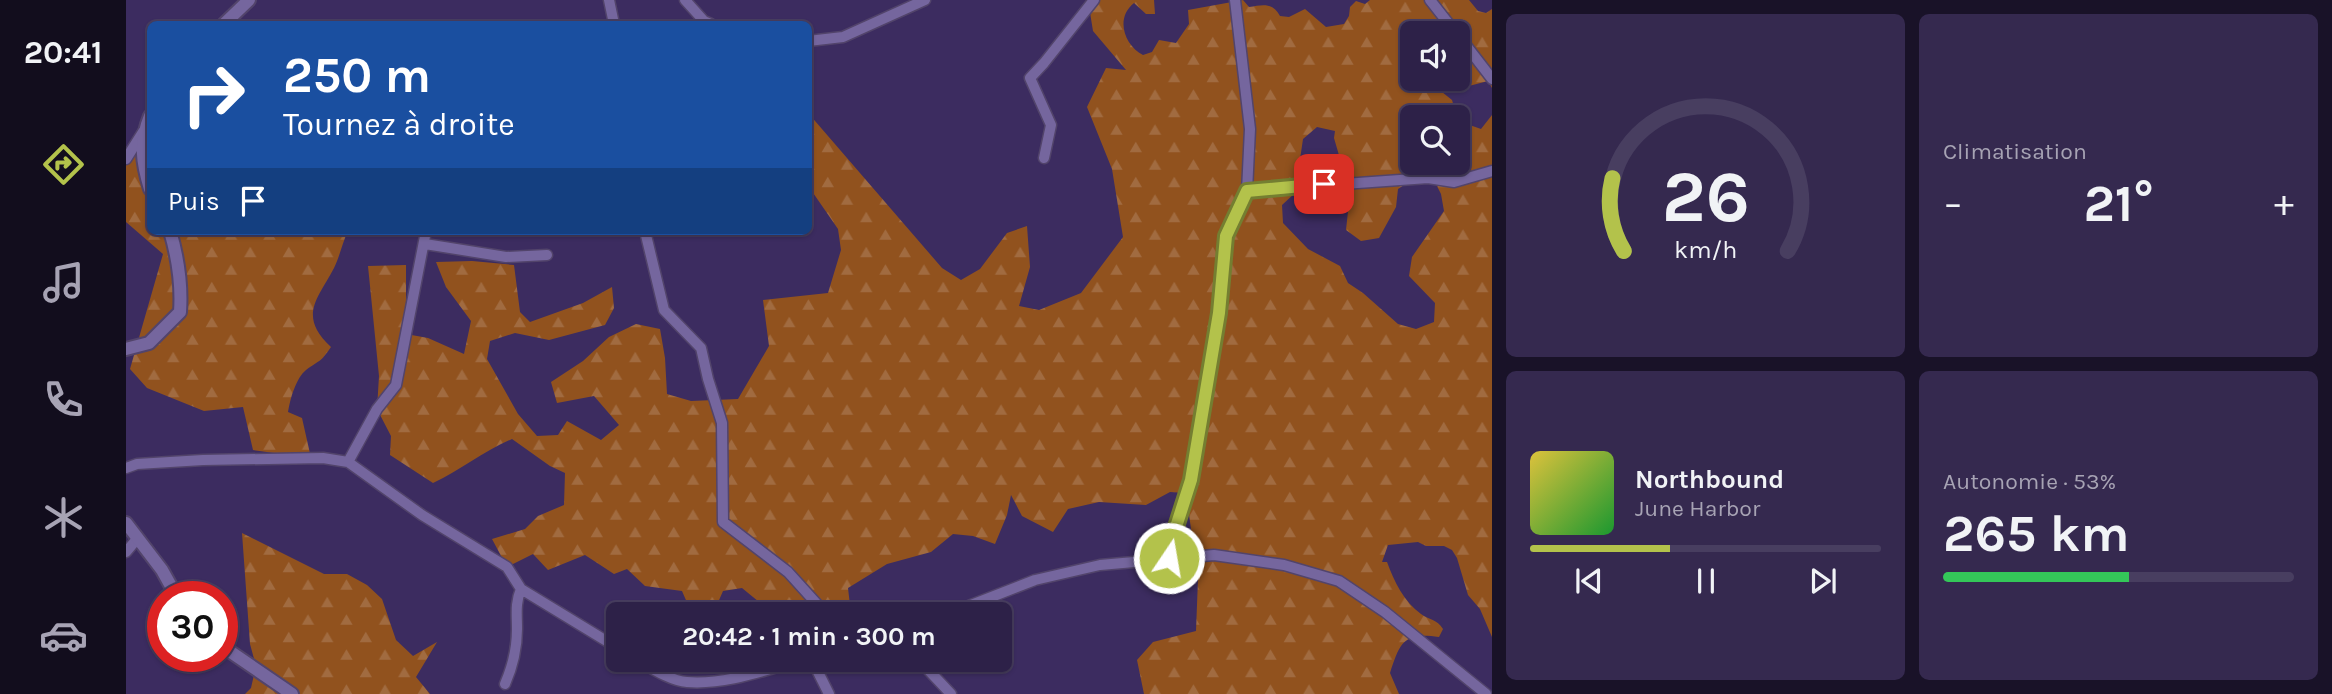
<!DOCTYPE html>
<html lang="fr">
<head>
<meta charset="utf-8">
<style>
	body { margin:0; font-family:Karla,sans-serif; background:#35294f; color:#f1f3f6; height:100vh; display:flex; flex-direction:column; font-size:26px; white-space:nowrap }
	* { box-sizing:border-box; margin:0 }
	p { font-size:23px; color:#a7a3b4 }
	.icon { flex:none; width:38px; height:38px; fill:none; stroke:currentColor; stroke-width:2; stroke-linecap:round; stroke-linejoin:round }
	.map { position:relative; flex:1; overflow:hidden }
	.drawer { display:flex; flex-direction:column; gap:14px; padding:14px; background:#191228; width:840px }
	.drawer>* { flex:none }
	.banner { position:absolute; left:21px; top:21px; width:665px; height:214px; border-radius:10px; box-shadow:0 2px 5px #0004,0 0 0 2px #483e60; background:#1a4fa0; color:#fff; overflow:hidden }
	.fabs { position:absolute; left:1274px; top:21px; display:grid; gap:14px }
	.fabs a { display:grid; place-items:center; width:70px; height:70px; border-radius:10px; background:#2d2148; box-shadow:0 2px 5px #0004,0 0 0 2px #483e60; font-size:35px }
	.speed { position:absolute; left:21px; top:581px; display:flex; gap:14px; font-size:35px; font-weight:700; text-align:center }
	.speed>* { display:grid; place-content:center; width:91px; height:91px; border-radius:50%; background:#2d2148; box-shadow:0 2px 5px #0004,0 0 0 2px #483e60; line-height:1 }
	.speed .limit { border:10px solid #d22; background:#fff; color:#111 }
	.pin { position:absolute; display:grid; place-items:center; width:60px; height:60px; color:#fff; margin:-30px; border-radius:14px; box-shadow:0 4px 10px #0006 }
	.me { position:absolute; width:77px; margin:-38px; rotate:12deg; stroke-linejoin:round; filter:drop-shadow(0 0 5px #0008) }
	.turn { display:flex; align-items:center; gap:24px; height:147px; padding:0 21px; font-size:32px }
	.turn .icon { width:91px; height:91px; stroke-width:2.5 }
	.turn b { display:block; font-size:49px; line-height:60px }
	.then { display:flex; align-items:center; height:66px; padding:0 21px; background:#0003; gap:14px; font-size:26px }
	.big { font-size:52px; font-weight:700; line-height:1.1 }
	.drawer .card { flex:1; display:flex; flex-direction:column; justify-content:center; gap:10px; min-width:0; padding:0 24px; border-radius:10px; background:#35294f }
	.drawer .dial { align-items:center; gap:0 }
	.dial svg { height:182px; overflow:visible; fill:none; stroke:#483e60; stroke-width:7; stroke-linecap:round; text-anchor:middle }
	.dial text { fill:#f1f3f6; stroke:none }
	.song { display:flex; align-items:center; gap:21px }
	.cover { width:84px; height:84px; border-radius:10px; background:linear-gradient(135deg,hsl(50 70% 55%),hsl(130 70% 35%)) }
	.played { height:7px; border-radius:4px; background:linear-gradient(90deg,#b3c24b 40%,#483e60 40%) }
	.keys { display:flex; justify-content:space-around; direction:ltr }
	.heat { display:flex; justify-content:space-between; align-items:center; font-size:38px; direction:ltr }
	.charge { height:10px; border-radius:5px; background:linear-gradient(90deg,#34c759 53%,#483e60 0) }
	.drawer .tiles { flex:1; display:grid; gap:14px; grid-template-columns:repeat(2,1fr) }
	.trip { position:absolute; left:480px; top:602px; width:406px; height:70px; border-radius:10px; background:#2d2148; box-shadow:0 2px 5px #0004,0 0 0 2px #483e60; font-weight:700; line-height:70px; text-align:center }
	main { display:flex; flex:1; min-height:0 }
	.tab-bar { display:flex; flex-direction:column; width:126px; justify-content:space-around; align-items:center; background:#120d1d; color:#a7a3b4 }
	.tab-bar .icon { width:49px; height:49px }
	.tab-bar .active { color:#b3c24b }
	.tab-bar b { font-size:32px; color:#f1f3f6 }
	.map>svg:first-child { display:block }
</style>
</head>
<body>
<main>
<nav class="tab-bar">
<b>20:41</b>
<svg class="icon active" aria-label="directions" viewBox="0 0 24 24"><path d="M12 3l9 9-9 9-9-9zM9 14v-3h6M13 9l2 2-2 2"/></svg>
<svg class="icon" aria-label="music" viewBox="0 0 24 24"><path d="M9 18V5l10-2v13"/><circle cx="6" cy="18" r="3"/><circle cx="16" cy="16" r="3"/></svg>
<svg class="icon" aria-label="phone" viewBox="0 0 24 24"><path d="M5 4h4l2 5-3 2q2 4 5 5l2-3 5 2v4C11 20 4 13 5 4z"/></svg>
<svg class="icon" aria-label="climate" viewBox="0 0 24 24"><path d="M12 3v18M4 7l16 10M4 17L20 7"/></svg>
<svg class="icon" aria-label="car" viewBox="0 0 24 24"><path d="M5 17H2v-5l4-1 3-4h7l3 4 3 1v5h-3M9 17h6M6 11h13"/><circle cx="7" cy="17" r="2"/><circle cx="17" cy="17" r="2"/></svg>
</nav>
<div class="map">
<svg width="1366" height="694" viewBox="0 0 1366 694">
	<defs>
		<pattern id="forest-firs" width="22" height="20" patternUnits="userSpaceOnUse" patternTransform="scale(1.75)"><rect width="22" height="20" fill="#91521e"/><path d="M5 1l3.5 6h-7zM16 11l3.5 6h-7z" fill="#a16b40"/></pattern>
	</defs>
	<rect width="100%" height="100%" fill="#3c2c60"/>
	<!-- forest -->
	<path fill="url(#forest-firs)" fill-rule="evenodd" d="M962 0H1028L1029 14H1020L1008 3C989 18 998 45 1017 55L1026 52 1033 40 1050 43 1063 24 1062 10 1117 0 1123 7C1137 5 1146 2 1154 16L1163 17 1179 9 1200 27 1218 24 1223 16 1224 7 1230 1 1239 4 1244 0H1343L1352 11 1360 13 1366 9V88L1362 81 1339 87 1332 80V57L1336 49 1332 48V33H1319L1315 24 1307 21 1300 33H1286V79H1309L1311 88 1326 100 1328 107 1338 123 1355 129 1366 115V112V637L1354 609 1342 595 1331 558 1326 550 1318 546H1300L1292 542 1262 545 1256 562H1261C1268 581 1278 602 1295 614 1303 620 1311 619 1317 629L1313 637C1278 632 1274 642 1264 673L1273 694H1018L1011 660 1027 642 1070 631 1072 579 1060 493 1044 492 1020 505 973 502 942 509 927 532 896 516 885 495 881 515 869 544 847 536 827 534 805 552 761 564 722 588 725 614H648L616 588 597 591 587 614H566L556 591 519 586 501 569 488 574 459 555 422 570 407 554 381 567 366 539 399 529 412 516 438 505 439 473 424 466 386 439C358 451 335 470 307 483L264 455 265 436 251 409 253 376 242 266 280 265V334L302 338 338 354 345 321 320 287 310 262 346 261 388 265 394 312 404 322 457 303 486 287 488 308 479 325 423 340 389 333 364 341 361 359 392 414 411 436 432 435 441 421 475 440 493 425 468 396 431 403 425 382 457 361 483 337 510 324 534 329 539 358 541 394 565 401 612 399 643 346 637 300 702 293 715 250 712 229 683 187V114L816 268 835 280 854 269 881 233 901 226 904 267 893 306 913 310 955 293 997 237 986 169 961 107 980 68 1000 70 967 31ZM1286 117H1332V163H1286ZM1191 127 1209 131 1208 138 1224 193 1220 230 1235 241 1253 238 1270 207 1272 189 1287 179 1306 176 1315 194 1318 211 1286 257 1283 276 1309 303 1308 322 1290 329 1272 324 1237 293 1222 283 1214 266 1182 249 1157 223 1156 205 1169 193 1177 139Z
		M19 129 24 188V231H222C216 243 214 256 208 268 191 300 172 316 205 347 194 363 195 359 180 370 170 378 164 399 162 412L176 418 185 458 127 450 117 407 78 411 21 388 4 369 37 254 0 222V159Z
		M116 533 198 574H221L241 585 256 599 270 640 287 656 311 642 290 677 304 694H119L125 688 130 666 124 644Z"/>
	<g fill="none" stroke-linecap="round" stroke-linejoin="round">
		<!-- minor casing -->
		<g stroke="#52446b" stroke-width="13">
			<path id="minor" d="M483 0 488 24
				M559 0 578 21 585 24
				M1304 0 1330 33
				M1332 35 1366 79
				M682 41 717 37 799 0
				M918 158 925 125 904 78 918 63 968 0
				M0 159 17 132
				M1121 191 1302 178 1328 182 1366 171
				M519 231 538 310 575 348 582 379 596 423 597 522 662 572 700 614
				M299 244 380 257 421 255
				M222 462 251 409 270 385 300 231
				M0 468 11 464 77 460 197 458 222 462 296 515 381 567 395 589 492 648
				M0 552 11 539
				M1043 558 1049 530 1065 480 1093 313 1100 236 1121 191 1124 129 1109 0
				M822 614 909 580 974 565 1088 555 1158 565 1213 581 1259 612 1360 694
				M511 660C525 668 545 681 561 682 600 685 639 670 676 660
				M686 660 703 694
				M793 660 825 694
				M379 684C386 668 391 647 391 629 391 614 389 603 395 589"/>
		</g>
		<!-- tertiary casing -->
		<g stroke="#52446b" stroke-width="16">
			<path id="tertiary" d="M98 24 123 0
				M24 116C13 143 16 162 24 189
				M0 349 23 343 54 312C56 283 52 258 44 231
				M0 523 36 570 51 597
				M96 646 166 694"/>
		</g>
		<!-- minor -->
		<use href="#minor" stroke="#75669e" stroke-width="10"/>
		<!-- tertiary -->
		<use href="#tertiary" stroke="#75669e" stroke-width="12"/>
	</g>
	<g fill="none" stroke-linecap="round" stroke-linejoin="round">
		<!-- route casing -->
		<g stroke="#747e31" stroke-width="18">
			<path id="route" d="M1043 558 1049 530 1065 480 1093 313 1100 236 1121 191 1198 184"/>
		</g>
		<!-- route -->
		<use href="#route" stroke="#b3c24b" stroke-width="12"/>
	</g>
</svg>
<div class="fabs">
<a><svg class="icon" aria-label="sound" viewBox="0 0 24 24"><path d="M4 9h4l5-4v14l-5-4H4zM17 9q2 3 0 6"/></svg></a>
<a><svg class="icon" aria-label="search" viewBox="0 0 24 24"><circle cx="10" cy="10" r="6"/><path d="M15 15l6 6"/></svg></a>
</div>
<div class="speed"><div class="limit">30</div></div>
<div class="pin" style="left:1198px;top:184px;background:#d93025"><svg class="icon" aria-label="arrive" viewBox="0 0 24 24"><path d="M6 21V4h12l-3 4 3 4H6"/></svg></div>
<svg class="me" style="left:1043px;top:558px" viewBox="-20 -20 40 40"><circle r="17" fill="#b3c24b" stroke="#fff" stroke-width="3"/><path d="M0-11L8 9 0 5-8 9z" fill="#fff"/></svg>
<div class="trip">20:42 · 1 min · 300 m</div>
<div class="banner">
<div class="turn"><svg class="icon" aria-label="right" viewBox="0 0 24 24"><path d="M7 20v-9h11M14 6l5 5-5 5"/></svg><div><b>250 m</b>Tournez à droite</div></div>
<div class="then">Puis<svg class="icon" aria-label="arrive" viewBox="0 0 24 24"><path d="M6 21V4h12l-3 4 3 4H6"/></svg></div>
</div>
</div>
<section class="drawer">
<div class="tiles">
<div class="card dial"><svg viewBox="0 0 100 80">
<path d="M14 69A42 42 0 1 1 86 69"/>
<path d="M14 69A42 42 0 0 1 9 37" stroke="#b3c24b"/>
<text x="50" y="56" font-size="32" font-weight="700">26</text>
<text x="50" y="72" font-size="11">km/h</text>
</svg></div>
<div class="card"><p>Climatisation</p>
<div class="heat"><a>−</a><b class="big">21°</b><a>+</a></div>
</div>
<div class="card">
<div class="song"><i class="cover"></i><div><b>Northbound</b><p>June Harbor</p></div></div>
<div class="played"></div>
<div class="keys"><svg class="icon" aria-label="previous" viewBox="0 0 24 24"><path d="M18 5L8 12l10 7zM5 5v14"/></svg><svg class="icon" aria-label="pause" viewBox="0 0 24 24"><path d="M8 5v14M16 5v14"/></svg><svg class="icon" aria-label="next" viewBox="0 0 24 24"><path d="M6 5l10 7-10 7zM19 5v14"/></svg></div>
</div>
<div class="card"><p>Autonomie · 53%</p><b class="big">265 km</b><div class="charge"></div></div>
</div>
</section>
</main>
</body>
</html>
